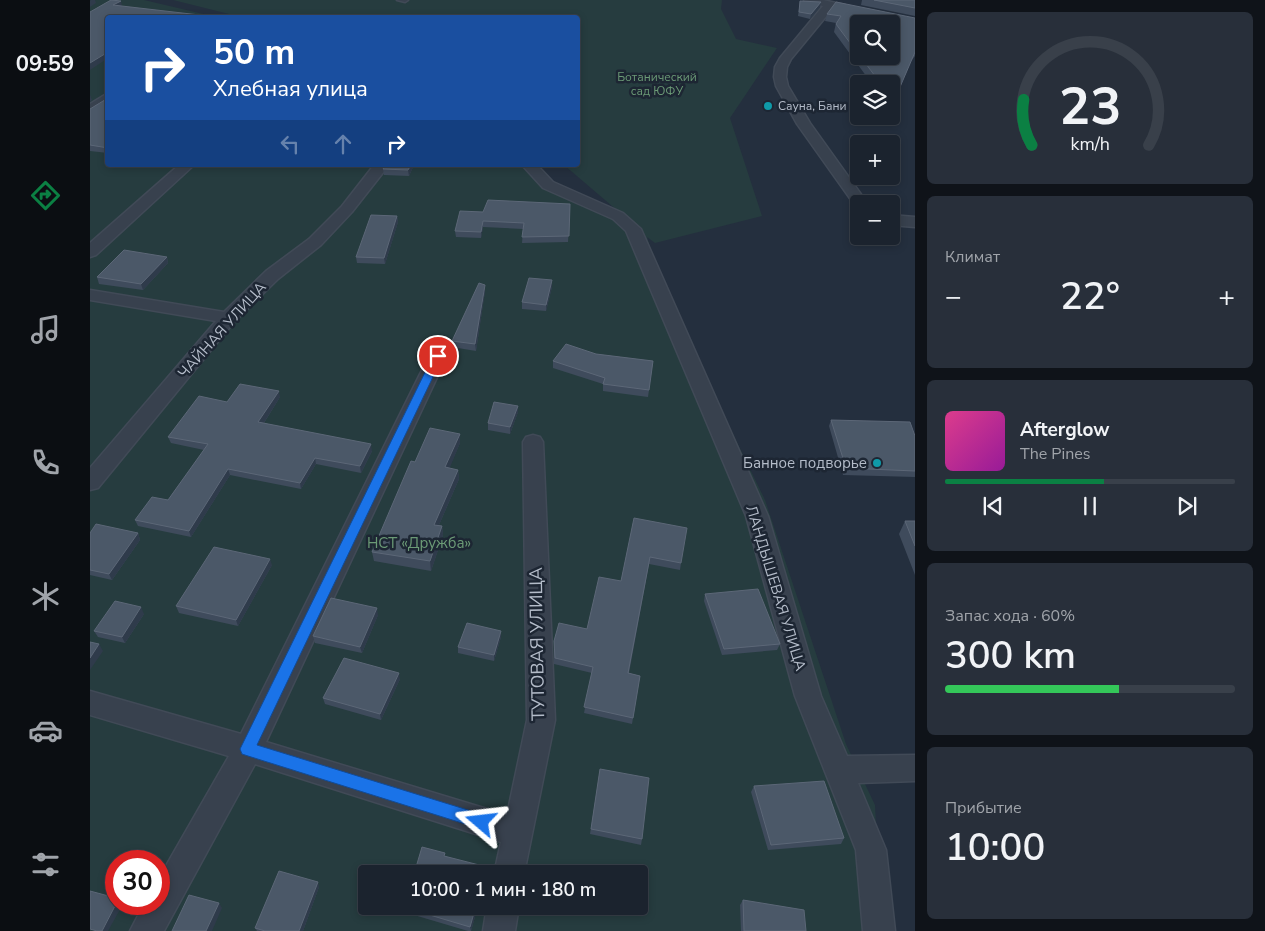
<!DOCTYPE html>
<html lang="ru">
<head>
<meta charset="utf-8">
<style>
	body { margin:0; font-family:"Nunito Sans",sans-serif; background:#282f3a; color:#f1f3f6; height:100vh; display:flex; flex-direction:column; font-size:19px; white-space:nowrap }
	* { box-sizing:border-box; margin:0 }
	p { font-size:16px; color:#a0a4aa }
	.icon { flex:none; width:28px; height:28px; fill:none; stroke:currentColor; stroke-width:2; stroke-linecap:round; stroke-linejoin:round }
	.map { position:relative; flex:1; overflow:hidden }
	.drawer { display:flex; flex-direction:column; gap:12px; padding:12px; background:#0f1319; width:350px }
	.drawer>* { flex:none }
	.guide { position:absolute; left:15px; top:15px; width:475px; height:152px; border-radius:5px; box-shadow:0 2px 8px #0003,0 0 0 1px #39404a; background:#1a4fa0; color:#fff; overflow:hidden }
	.controls { position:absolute; left:760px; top:15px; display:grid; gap:10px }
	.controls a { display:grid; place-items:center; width:50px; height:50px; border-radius:5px; background:#1b232e; box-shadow:0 2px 8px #0003,0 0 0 1px #39404a; font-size:25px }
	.speed { position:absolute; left:15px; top:850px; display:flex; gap:10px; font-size:25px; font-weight:700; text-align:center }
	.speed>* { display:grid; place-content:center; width:65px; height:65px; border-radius:50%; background:#1b232e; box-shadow:0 2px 8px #0003,0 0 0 1px #39404a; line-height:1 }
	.speed .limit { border:8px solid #d22; background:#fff; color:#111 }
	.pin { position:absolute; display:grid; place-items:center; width:42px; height:42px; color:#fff; margin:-21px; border:2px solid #fff; border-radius:50%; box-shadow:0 1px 5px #0007 }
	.me { position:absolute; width:55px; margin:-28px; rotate:287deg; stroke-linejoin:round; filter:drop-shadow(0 0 4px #0008) }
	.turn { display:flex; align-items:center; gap:18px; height:105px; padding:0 25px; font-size:22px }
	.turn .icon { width:65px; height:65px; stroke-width:2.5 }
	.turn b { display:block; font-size:35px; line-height:42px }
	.lanes { display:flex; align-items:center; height:48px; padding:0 25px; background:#0003; justify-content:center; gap:25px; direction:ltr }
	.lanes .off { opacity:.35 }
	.big { font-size:38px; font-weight:600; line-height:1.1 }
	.drawer .card { flex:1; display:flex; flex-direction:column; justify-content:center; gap:8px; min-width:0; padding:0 18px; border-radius:8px; background:#282f3a }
	.drawer .dial { align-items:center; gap:0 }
	.dial svg { height:130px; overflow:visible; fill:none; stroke:#39404a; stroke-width:7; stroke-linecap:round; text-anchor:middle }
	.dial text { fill:#f1f3f6; stroke:none }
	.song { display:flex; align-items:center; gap:15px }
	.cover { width:60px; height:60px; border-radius:8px; background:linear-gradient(135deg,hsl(330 70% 55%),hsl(300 70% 35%)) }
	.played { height:5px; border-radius:2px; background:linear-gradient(90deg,#0b8043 55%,#39404a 55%) }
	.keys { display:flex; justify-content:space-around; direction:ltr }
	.heat { display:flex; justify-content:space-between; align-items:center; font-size:28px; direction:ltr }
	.charge { height:8px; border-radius:4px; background:linear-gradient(90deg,#34c759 60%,#39404a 0) }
	.trip { position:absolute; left:268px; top:865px; width:290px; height:50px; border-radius:5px; background:#1b232e; box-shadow:0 2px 8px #0003,0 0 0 1px #39404a; font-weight:600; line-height:50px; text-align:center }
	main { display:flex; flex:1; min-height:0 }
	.tabs { display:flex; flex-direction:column; width:90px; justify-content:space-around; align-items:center; background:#0b0e12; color:#a0a4aa }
	.tabs .icon { width:35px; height:35px }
	.tabs .on { color:#0b8043 }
	.tabs b { font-size:22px; color:#f1f3f6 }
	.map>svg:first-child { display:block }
</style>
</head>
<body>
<main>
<nav class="tabs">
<b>09:59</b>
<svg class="icon on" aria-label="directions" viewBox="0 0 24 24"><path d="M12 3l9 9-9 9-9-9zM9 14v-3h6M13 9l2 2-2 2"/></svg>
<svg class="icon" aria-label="music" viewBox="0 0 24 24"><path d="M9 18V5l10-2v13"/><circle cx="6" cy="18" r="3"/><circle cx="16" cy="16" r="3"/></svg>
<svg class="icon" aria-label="phone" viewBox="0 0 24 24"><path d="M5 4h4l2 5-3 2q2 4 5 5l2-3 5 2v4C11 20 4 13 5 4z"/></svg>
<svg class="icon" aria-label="climate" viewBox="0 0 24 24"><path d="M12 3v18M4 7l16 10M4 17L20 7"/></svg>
<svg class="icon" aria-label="car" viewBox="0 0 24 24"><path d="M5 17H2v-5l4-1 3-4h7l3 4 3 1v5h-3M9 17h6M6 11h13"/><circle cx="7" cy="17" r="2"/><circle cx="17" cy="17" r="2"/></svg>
<svg class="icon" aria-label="filters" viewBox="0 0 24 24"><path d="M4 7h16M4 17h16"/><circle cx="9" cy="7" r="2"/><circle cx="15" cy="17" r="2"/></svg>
</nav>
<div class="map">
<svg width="825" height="931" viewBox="0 0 825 931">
	<rect width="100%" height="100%" fill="#242f3e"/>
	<!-- green -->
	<path fill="#263c3f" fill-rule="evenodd" d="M0 0H54L126 17 18 18V165H444L464 190 549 229 474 165H488V18L151 17 83 0H632L631 9 646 39 687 48 640 118 672 216 565 243 557 237 574 292 675 500 756 744 785 805 791 931H0ZM26 861H69V904H26ZM276 874H549V906H276Z"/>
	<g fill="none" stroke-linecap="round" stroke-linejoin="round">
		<!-- lane casing -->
		<g stroke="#414a57" stroke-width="3">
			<path id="lane" d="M307 0H318L315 2Z"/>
		</g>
		<!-- street casing -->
		<g stroke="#414a57" stroke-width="3">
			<path id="street" d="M714 0H733L755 5 756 7 751 10 743 8 701 59 697 67 696 77 698 86 720 123 778 204H769V208L766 207 707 124 686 86 684 77 685 67 690 58 733 6 715 2Z
				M18 93V103L0 114V104Z
				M89 165H104L6 255 0 257V243Z
				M284 165H299L262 212 231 245 188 279 144 322 8 488 0 490V468L126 321 0 300V290L134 312 176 271 219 239 252 206Z
				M432 165H447L463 182 533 213 551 229 678 516 731 696 757 756 825 755V781L768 783 796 850 805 931H773L766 850 705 696 656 516 536 231 523 219 453 188Z
				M801 215 825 217V227L801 225Z
				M348 350 355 352 357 356 176 742 417 815 437 720 433 442 436 437 443 435 450 437 453 442 465 720 434 874H404L411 842 165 764 74 931H40L54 904H69V878L139 756 0 715V691L151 734 339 356 341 352Z
				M397 906H429L425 931H393Z"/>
		</g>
		<!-- lane -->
		<use href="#lane" fill="#38414e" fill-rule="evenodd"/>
		<!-- street -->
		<use href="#street" fill="#38414e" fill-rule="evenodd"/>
	</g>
	<!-- wall -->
	<path fill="#3f4b5c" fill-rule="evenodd" d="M772 0H825V16L771 5Z
		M710 1 730 7 720 19 708 16Z
		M737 14 825 18V56L821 61 801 109V84H782L744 32 746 23 735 21ZM769 24 801 56H769Z
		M18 98V153L0 151V109Z
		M296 165H324L319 176 294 175 293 169Z
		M480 204 478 242 432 243 433 229 393 227 391 238 366 237 365 231 393 212Z
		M307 216 308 222 295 264 267 263 266 257Z
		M77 257 78 263 53 290 9 284 7 277Z
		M462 280V287L456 311 432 309V302Z
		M395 291 386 351 362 347V341Z
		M506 354 563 361 558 397 513 391V384L463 368V361Z
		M190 397 174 423 282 451 271 473 226 464 211 489 140 475 101 537 48 526 45 520 78 500 114 450 81 443 78 437 137 402Z
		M428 412 420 434 398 430V423Z
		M741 420 825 436V477L753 475 739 426Z
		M370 434V443L359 468 368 470 369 479 349 525 352 526 353 535 341 571 284 561 282 552 325 462Z
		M544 518 591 563 590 570 559 564 539 673 550 676 542 724 494 713 502 673 464 664V641L497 629 531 581Z
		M815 521H825V575L809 534Z
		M0 533H48L50 540 22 580 0 575Z
		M182 565 148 626 89 613 86 606Z
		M615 594 690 644 687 650 632 655 614 601Z
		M54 614 35 643 8 637 4 631Z
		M288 615 272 653 225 643 223 636Z
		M411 637 404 661 368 653V647Z
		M310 679 291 720 235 704 233 698Z
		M510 769 552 839 551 845 500 834Z
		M664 786 754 838 751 844 678 850 661 792Z
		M229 887 213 931H167L165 928Z
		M653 900 716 931H651L650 905Z
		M388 906 381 931H378L314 912 313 907Z"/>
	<!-- shaded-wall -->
	<path fill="#2f3b4b" d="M1 0H5L6 3 0 7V1Z
		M31 1 32 6 25 10 23 5Z
		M731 2 730 7 720 19 721 14Z
		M18 52V58L0 70V63Z
		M0 95 2 100 0 102Z
		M321 165H324L319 176 318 170Z
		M307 216 308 222 295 264 294 258Z
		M393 221V227L391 238V232Z
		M77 257 78 263 53 290 51 284Z
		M462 280V287L456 311V305Z
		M395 285V291L386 351 385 344Z
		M189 391 190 397 170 429 168 422Z
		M428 406V412L420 434V427Z
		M370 434V443L356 477 355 467Z
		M281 444 282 451 271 473 270 466Z
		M225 458 226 464 211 489 210 483Z
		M138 469 140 475 101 537 99 531Z
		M368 470 369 479 345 534 344 525Z
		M352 526 353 535 341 571 340 561Z
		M48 533 50 540 22 580 19 574Z
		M180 559 182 565 148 626 146 620Z
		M51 607 54 614 35 643 32 637Z
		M287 608 288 615 272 653 270 647Z
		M411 631V637L404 661V655Z
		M9 644 13 651 0 670V658Z
		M309 673 310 679 291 720 290 714Z
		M228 882 229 887 213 931H209Z
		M129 903 132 908 122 931H116Z
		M26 904H33L18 931H12Z
		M386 906H388L381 931 380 927Z"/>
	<!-- building -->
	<path fill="#4b5868" stroke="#5c6777" d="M21 0 31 1 23 5 127 17 125 18H18V52L0 63V12Z
		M784 0H825V8Z
		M710 1 731 2 721 14 709 12Z
		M746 2 825 18V52L804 101 801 98V84H791L770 56H801V24H769V55L746 24 751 16 737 14Z
		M18 98V148L0 145V109Z
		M296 165H321L318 170 293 169Z
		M398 200 480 204 479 236 432 237 434 223 393 221 391 232 365 231 370 211 393 212Z
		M281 215 307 216 294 258 266 257Z
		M34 250 77 257 51 284 7 277Z
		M439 278 462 280 456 305 432 302Z
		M389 283 395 285 385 344 362 341Z
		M476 344 506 354 563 361 559 390 513 384 515 378 463 361Z
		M150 384 189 391 168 422 281 444 270 466 225 458 210 483 138 469 99 531 45 520 62 497 78 500 118 444 78 437 109 396 137 402Z
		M404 402 428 406 420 427 398 423Z
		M741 420 820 422 825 436V471L756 468Z
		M340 428 370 434 355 467 368 470 344 525 352 526 340 561 282 552 321 461 325 462Z
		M544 518 597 528 591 563 560 557 538 673 550 676 543 718 494 707 503 667 465 658 464 641 469 623 497 629 509 577 531 581Z
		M815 521H825V546Z
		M6 524 48 533 19 574 0 570V533Z
		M124 547 180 559 146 620 86 606Z
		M668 589 690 644 634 649 615 594Z
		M241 598 287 608 270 647 223 636Z
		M25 601 51 607 32 637 4 631Z
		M377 623 411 631 404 655 368 647Z
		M0 642 9 644 0 658Z
		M254 658 309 673 290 714 233 698Z
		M510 769 559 778 552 839 501 829Z
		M734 781 754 838 681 845 664 786Z
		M332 847 355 853 354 856 397 867 395 874H324Z
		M189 871 228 882 209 931H175L165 928Z
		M0 891 26 898V904L12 931H7L0 929Z
		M99 895 129 903 116 931H82Z
		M653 900 714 910 716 931H654Z
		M314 906H386L380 927 313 907Z"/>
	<!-- route -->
	<path fill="#1a73e8" stroke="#114b97" d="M348 353 353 356 167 745 391 814 397 816 399 822 397 827 391 829 158 756 152 754 150 749 343 356Z"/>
	<!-- markers -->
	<g fill="#0f9aa8" stroke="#1d2633" stroke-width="2">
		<circle cx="678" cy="106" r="5"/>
		<circle cx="787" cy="463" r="5"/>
	</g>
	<g text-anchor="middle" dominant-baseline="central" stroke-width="5" stroke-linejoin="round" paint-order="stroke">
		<!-- far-park labels -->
		<g font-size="12" fill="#6b9a76" stroke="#1d2633">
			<text x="567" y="77">Ботанический<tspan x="567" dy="14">сад ЮФУ</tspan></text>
		</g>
		<!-- far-poi labels -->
		<g font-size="12" fill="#b4bcc9" stroke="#1d2633" text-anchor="start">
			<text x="688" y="106">Сауна, Бани</text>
		</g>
		<!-- street labels -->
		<g font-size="15" fill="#b4bcc9" stroke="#1d2633">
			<text transform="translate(132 330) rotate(-48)">ЧАЙНАЯ УЛИЦА</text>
			<text transform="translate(686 588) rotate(73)">ЛАНДЫШЕВАЯ УЛИЦА</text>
		</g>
		<!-- poi labels -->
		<g font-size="15" fill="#b4bcc9" stroke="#1d2633" text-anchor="end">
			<text x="777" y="463">Банное подворье</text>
		</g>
		<!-- park labels -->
		<g font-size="15" fill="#6b9a76" stroke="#1d2633">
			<text x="329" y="543">НСТ «Дружба»</text>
		</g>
		<!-- near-street labels -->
		<g font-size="18" fill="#b4bcc9" stroke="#1d2633">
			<text transform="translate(447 644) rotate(-91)">ТУТОВАЯ УЛИЦА</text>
		</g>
	</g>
</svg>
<div class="controls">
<a><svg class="icon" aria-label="search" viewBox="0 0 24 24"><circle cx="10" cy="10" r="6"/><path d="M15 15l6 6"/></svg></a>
<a><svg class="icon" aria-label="layers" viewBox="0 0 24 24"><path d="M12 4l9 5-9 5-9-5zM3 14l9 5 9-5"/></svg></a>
<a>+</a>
<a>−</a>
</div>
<div class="speed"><div class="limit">30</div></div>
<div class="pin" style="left:348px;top:356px;background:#d93025"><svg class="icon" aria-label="arrive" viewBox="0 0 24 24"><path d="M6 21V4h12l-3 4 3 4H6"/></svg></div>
<svg class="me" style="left:391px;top:822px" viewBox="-20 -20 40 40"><path d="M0-17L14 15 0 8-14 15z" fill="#1a73e8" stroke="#fff" stroke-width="4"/></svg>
<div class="trip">10:00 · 1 мин · 180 m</div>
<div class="guide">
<div class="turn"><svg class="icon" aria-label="right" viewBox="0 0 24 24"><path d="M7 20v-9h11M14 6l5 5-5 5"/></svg><div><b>50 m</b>Хлебная улица</div></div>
<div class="lanes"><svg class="icon off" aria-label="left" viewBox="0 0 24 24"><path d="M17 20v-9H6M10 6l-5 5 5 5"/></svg><svg class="icon off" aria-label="ahead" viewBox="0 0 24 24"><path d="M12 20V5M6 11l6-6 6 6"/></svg><svg class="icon" aria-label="right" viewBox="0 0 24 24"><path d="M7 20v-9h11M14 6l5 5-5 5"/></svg></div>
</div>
</div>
<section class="drawer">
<div class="card dial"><svg viewBox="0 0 100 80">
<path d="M14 69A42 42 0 1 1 86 69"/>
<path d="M14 69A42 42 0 0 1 9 41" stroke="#0b8043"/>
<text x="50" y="56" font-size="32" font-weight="700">23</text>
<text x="50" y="72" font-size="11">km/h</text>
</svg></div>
<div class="card"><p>Климат</p>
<div class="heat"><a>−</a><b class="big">22°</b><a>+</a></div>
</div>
<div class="card">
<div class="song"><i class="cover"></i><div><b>Afterglow</b><p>The Pines</p></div></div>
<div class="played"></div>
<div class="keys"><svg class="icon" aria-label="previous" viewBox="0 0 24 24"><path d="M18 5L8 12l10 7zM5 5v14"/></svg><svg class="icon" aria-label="pause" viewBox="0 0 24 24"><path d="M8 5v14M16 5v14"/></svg><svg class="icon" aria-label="next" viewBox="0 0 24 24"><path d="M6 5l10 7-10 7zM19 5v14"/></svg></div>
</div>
<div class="card"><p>Запас хода · 60%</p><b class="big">300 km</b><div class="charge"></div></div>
<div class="card"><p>Прибытие</p><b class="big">10:00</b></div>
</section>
</main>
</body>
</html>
